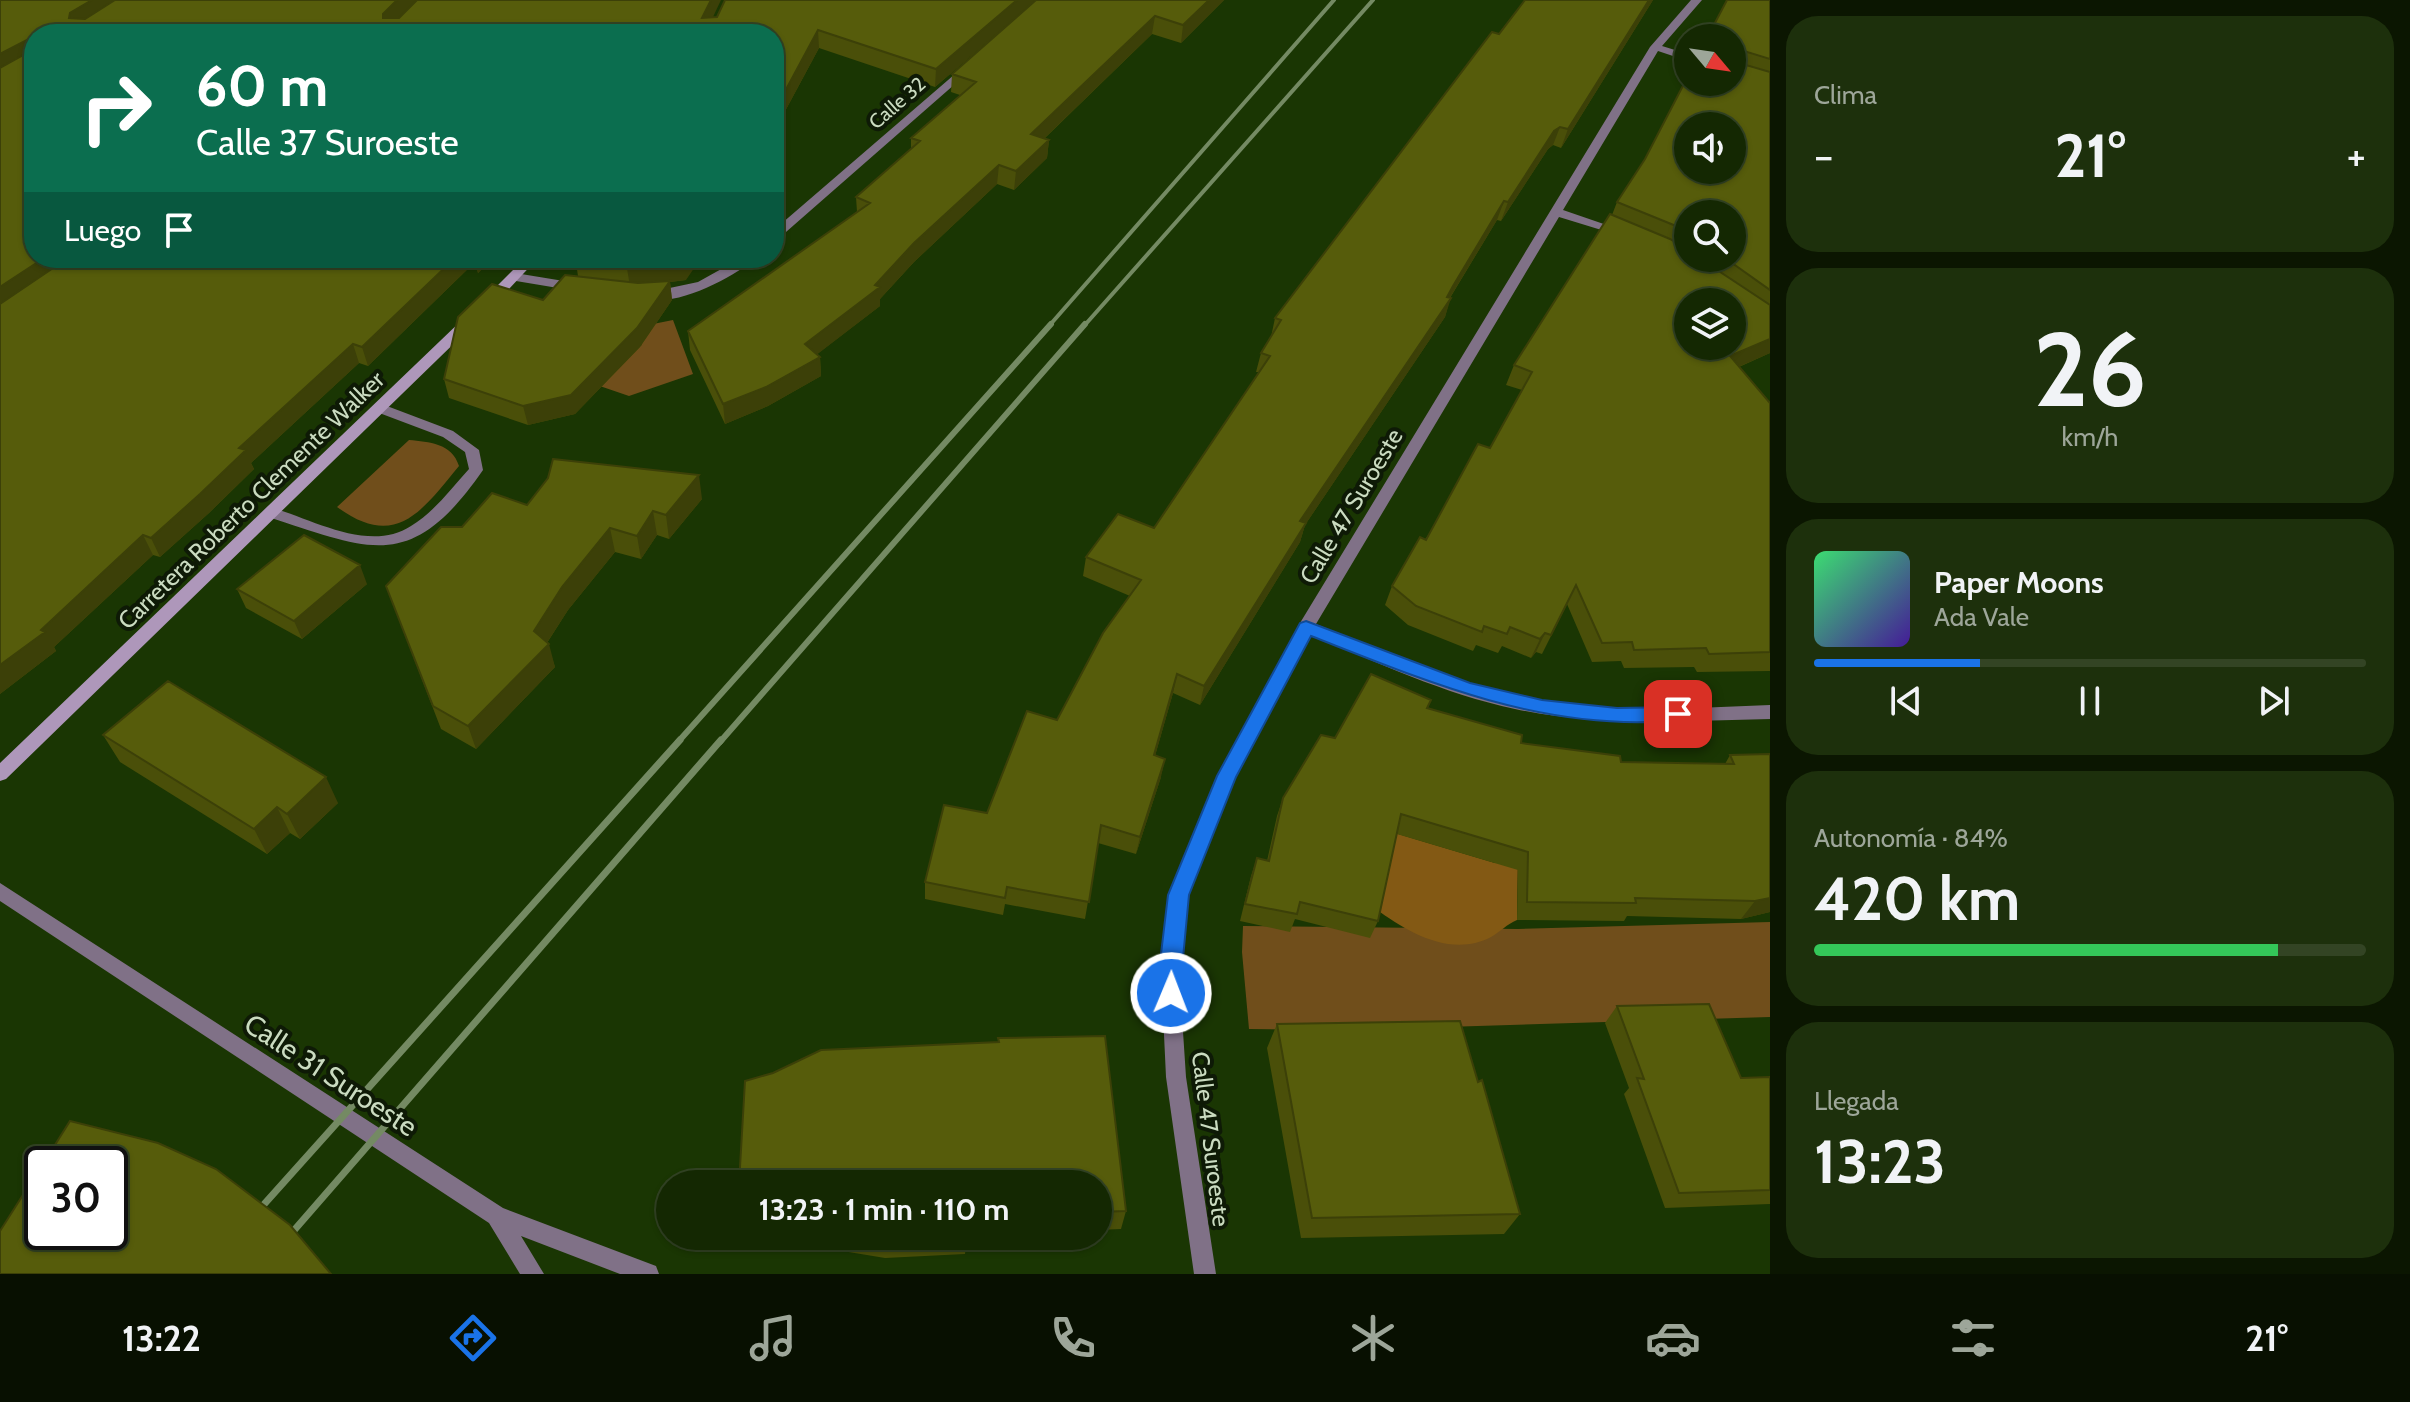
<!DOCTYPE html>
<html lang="es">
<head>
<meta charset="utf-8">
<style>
	body { margin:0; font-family:Cabin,sans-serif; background:#1d300c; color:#f1f3f6; height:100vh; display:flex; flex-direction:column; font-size:30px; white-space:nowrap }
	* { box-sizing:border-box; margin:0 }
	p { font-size:26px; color:#9da699 }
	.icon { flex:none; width:44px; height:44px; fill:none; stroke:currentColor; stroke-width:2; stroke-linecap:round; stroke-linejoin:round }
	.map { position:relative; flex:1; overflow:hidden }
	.drawer { display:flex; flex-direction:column; gap:16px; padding:16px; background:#0b1601; width:640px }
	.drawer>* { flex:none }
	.top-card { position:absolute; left:24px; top:24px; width:760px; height:244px; border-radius:32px; box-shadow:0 2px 6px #0004,0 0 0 2px #334424; background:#0b6e4f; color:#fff; overflow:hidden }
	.needle { width:52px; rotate:119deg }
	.controls { position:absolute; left:1674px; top:24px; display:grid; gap:16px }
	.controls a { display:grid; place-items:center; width:72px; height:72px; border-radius:50%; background:#142802; box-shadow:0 2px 6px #0004,0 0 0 2px #334424; font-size:40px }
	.speed { position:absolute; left:24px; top:1146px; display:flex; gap:16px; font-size:40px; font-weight:700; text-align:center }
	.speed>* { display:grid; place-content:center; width:104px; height:104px; border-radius:50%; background:#142802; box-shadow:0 2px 6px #0004,0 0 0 2px #334424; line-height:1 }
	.speed .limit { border:4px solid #111; border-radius:12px; background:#fff; color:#111 }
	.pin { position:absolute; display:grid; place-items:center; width:68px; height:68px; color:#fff; margin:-34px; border-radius:16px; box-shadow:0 4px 12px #0006 }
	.me { position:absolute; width:88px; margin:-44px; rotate:1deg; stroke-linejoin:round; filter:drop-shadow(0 0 6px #0008) }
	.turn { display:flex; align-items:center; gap:28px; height:168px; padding:0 40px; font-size:36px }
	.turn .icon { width:104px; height:104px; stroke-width:2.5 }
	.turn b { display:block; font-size:56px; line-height:68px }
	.then { display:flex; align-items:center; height:76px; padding:0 40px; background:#0003; gap:16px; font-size:30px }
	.big { font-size:60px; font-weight:800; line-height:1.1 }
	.drawer .tile { flex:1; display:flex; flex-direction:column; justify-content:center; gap:12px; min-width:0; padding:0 28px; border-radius:32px; background:#1d300c }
	.drawer .dial { align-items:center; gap:0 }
	.dial b { font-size:104px; line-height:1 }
	.song { display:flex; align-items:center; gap:24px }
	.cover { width:96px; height:96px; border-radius:12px; background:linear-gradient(135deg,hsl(140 70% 55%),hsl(260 70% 35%)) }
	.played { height:8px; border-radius:4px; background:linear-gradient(90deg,#1a73e8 30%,#334424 30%) }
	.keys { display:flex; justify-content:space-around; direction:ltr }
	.heat { display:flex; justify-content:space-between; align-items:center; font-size:44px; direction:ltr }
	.charge { height:12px; border-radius:6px; background:linear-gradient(90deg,#34c759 84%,#334424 0) }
	.trip { position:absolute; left:656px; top:1170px; width:456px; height:80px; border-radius:40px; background:#142802; box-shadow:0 2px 6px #0004,0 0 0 2px #334424; font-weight:800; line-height:80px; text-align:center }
	.menu { display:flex; height:128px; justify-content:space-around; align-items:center; background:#081001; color:#9da699 }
	.menu .icon { width:56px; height:56px }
	.menu .active { color:#1a73e8 }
	.menu b { font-size:36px; color:#f1f3f6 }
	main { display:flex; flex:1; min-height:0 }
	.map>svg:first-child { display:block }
</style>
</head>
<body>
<main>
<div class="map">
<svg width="1770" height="1274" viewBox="0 0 1770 1274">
	<rect width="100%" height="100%" fill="#1a3603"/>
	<!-- green -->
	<path fill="#704e1b" d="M673 320 693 374 629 396 591 383 623 345 641 346 648 325Z
		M409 440C429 442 452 443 459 466 421 512 396 550 337 507Z
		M1770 922V1017L1349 1030 1249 1029 1242 952 1243 926 1518 929Z"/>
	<!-- forest -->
	<path fill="#835914" d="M1388 831 1495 863 1518 849 1517 920C1507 924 1500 932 1491 937 1451 958 1407 932 1376 909Z"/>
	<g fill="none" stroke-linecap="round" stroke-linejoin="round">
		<!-- minor -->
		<path fill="#807187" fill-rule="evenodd" d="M1691 0H1702L1662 46 1688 54V61L1658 51 1563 210 1627 232 1621 236 1559 217 1316 624C1380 650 1444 680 1512 696 1596 715 1685 708 1770 705V719C1685 721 1599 727 1515 709 1444 694 1377 662 1310 635L1235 777 1188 895 1179 971 1186 1077 1216 1274H1194L1166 1077 1161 971 1170 895 1218 776 1300 623 1650 47Z
			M962 68 971 70 778 239 774 240V230Z
			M741 258H755C738 276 667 312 645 296L646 293 698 282Z
			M515 273 576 283 582 287 576 291 510 280V274Z
			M379 403 453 431 479 450 483 470C411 574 371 550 268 517L266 513 273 508C314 520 370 553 411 526 434 512 451 489 469 469L465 452 443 437 374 411 372 408 374 405Z
			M0 883 503 1208 656 1266 659 1274H620L521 1236 544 1274H520L489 1223 0 901Z"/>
		<!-- secondary -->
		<path fill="#ae97ba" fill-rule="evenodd" d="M525 258H538L494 305H484V299Z
			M469 317 474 318V324L6 779 0 781V763L464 318Z"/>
		<!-- rail-far2 -->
		<path stroke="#748a63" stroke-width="4" d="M1049 326 1334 0
			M1084 326 1373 0"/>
		<!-- rail-far1 -->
		<path stroke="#748a63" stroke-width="6" d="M678 742 1051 324
			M720 742 1085 324"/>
		<!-- rail -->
		<path stroke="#748a63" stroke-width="7" d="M250 1220 680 740
			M256 1274 721 740"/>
	</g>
	<!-- wall -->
	<path fill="#4a4f09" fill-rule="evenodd" d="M0 0 713 18 717 17 725 0H1224L1181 43 1152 34 1045 138 1049 140 1047 158 1014 190 997 184 914 262 880 299V306L817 354 820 357 821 376 768 406 725 424 690 350 688 331 857 212 856 197 911 149V138L960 95 951 92 952 74 1024 11 935 87 819 48 776 128H774V34H34V258H493L478 273 475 262 368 366 359 363 251 463 254 469 209 513 160 557 153 555 54 647 56 651 0 694Z
		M1525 0H1653L1561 148 1553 145 1548 149 1501 221 1497 220 1450 298 1445 317 1305 525 1300 542 1200 705 1173 693 1155 756 1161 777 1136 854 1098 843 1085 919 1005 904 1003 915 925 899V882L987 813 1057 720 1130 596 1083 576 1086 557 1154 528 1259 372H1256L1261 353 1271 337 1275 318Z
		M1770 0V353L1739 367 1770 403V671L1697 672 1694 667 1624 668 1621 661 1592 662 1567 604 1542 654 1536 652 1531 658 1502 646 1498 653 1476 645 1473 651 1408 625 1385 605 1392 586 1490 448 1522 390 1506 385 1514 365 1612 215 1617 202 1732 38ZM1688 214 1732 258H1688Z
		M580 258 686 280 670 282 672 300 640 347 575 414 528 425 449 398 444 379 543 300 578 276 576 263Z
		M702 499 669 539 657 535 641 559 615 552 568 610 547 643 555 667 476 749 441 729 386 586 462 527Z
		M367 584 302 639 246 608 237 589Z
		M1431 700 1428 708 1521 743 1621 762 1725 764 1730 755 1770 754V912L1741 919 1627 916 1624 921 1517 920 1518 870 1397 834 1378 921 1370 938 1295 919 1290 932 1240 921 1251 876 1257 858 1267 861 1277 816 1283 798 1335 738Z
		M103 735 338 803 300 839 290 833 267 854 120 762Z
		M1617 1006 1741 1078 1770 1077V1204L1665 1208 1624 1094 1629 1088 1605 1023Z
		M1277 1024 1478 1082 1520 1214 1504 1234 1301 1238 1267 1048Z
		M998 1038 1126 1211 1121 1229 1098 1230V1184L998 1042Z
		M751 1236H967L965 1254 885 1258Z"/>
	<!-- shaded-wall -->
	<path fill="#3c4008" d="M92 0H127L77 34 69 18 70 13Z
		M397 0H420L388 34 383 14Z
		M711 0H721L705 34 702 18Z
		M1017 0H1036L935 87 936 69Z
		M1209 0H1224L1181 43 1183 25Z
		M1649 0H1653L1561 148 1568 129Z
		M1155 16 1152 34 1030 152 1031 134Z
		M818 30 819 48 776 128 775 110Z
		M27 40 34 57 0 77V54Z
		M1560 127 1553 145 1548 149 1501 221 1508 202 1554 131Z
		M1049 140 1047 158 1014 190 1016 171Z
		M999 165 997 184 914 262 880 299V306L806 363 805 344 875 285 914 243Z
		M1504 201 1497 220 1446 304 1451 298 1445 317 1305 525 1300 542 1200 705 1204 686 1300 521 1453 286Z
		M44 258H81L0 313V287Z
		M455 258H493L478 273 475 262 368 366 362 347Z
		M686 258H701L686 280 670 282 672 300 640 347 575 414 528 425 523 406 630 287 627 268Z
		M1770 339V353L1720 375 1730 356Z
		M353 344 359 363 251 463 254 469 209 513 160 557 151 538 239 448Z
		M820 357 821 376 768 406 725 424 723 404Z
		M699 475 702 499 669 539 666 515Z
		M653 511 657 535 641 559 637 536Z
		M610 528 615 552 568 610 541 652 549 644 555 667 476 749 468 726 534 631 562 587Z
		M143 535 153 555 54 647 56 651 0 694V665L41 630Z
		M360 565 367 584 302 639 294 621Z
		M1545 633 1536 652 1531 658 1540 639Z
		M1177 674 1173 693 1150 773 1154 755Z
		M1165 759 1161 777 1136 854 1140 837Z
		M326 777 338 803 300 839 287 814Z
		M277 807 290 833 267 854 254 829Z
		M1770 898V912L1741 919 1755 901Z"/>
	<!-- building -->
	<path fill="#565c0b" stroke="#3c4008" stroke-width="2" fill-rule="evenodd" d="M0 0H92L70 13 69 18 85 19 115 0H397L383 14V18H399L417 0H711L702 18 717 17 725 0H1017L936 69 818 30 775 110H774V34H34V258H44L0 287V68L27 53V40L0 54Z
		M1036 0H1209L1183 25 1155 16 1031 134 1049 140 1016 171 999 165 914 243 875 285 880 287 805 344 820 357 766 387 723 404 688 331 870 203 856 197 920 141 911 138 976 82 952 74Z
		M1525 0H1649L1568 129 1560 127 1554 131 1508 202 1504 201 1453 286 1447 297 1451 298 1300 521 1306 523 1204 686 1177 674 1154 755 1165 759 1140 837 1101 825 1089 902 1007 887 1005 898 925 882 944 805 987 813 1027 711 1057 720 1103 633 1141 580 1086 557 1118 514 1154 528 1270 356 1261 353 1281 320 1275 318 1492 32 1499 34Z
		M1727 0H1770V59L1741 50 1737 53 1739 63 1770 72V290L1725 258H1732V214H1688V232L1681 228 1617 202 1645 159 1688 76V82H1732V38H1707ZM1688 126H1732V170H1688Z
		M1610 214 1670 239 1688 250V258H1699L1770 305V339L1730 356 1770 403V652L1709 654 1706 648 1634 650 1632 642 1602 643 1576 585 1551 635 1545 633 1540 639 1510 627 1507 634 1484 626 1482 632 1416 606 1392 586 1420 537 1426 540 1478 444 1490 448 1532 372 1514 365ZM1688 302H1732V346H1688Z
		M68 258H455L362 347 353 344 239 448 246 450 200 494 151 538 143 535 41 630 45 632 0 665V304Z
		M580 258H686L684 261 627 268 576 263Z
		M565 275 638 283 670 281 637 328 571 395 523 406 444 379 458 317 492 284 543 300Z
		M553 459 699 475 666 515 653 511 637 536 610 528 562 587 534 631 549 644 468 726 433 706 386 586 441 527H462L492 493 527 505 548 478Z
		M304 535 360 565 294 621 237 589Z
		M1371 674 1431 700 1427 708 1522 735 1521 743 1620 756 1621 762 1734 764 1730 755 1770 754V898L1755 901 1635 898 1636 903 1527 902 1528 852 1401 814 1378 921 1300 902 1297 914 1245 904 1257 858 1269 861 1283 798 1321 735 1335 738Z
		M168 681 326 777 287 814 277 807 254 829 103 735Z
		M1709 1004 1741 1078 1770 1077V1190L1679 1193 1637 1078 1644 1079 1617 1006Z
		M1460 1021 1478 1082 1482 1080 1520 1214 1312 1218 1277 1024Z
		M1105 1036 1126 1211 1098 1212V1184H739L745 1081 773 1073 821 1050 999 1042 998 1038Z
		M70 1121 158 1143 216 1169 290 1225 331 1274H0V1231L42 1165V1232H110V1164H43Z
		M860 1236H967L885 1240Z"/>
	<!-- route -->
	<path fill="#1a73e8" stroke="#114b97" stroke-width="2" d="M1306 621 1470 683 1542 700 1617 708 1678 707 1688 714C1681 726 1660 722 1648 722 1527 725 1421 679 1311 636L1236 777 1189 895 1179 1000 1171 1003 1163 1000 1159 971 1168 895 1217 776 1300 623Z"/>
	<g text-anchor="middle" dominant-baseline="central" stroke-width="8" stroke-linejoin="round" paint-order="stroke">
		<!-- far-street labels -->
		<g font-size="20" fill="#cadbc0" stroke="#0e1a06">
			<text transform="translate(897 103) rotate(-41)">Calle 32</text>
		</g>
		<!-- street labels -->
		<g font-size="24" fill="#cadbc0" stroke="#0e1a06">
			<text transform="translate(251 500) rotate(-44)">Carretera Roberto Clemente Walker</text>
			<text transform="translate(1351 506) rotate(-59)">Calle 47 Suroeste</text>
			<text transform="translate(1211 1139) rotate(83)">Calle 47 Suroeste</text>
		</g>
		<!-- near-street labels -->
		<g font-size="28" fill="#cadbc0" stroke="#0e1a06">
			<text transform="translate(331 1075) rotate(33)">Calle 31 Suroeste</text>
		</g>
	</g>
</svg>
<div class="controls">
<a><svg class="needle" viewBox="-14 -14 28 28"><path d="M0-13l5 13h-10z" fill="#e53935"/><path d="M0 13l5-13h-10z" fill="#9da699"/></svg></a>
<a><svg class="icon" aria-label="sound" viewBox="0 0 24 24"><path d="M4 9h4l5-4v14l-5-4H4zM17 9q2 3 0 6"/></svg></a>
<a><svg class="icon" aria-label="search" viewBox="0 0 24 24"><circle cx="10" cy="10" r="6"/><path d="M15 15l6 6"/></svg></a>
<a><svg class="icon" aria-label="layers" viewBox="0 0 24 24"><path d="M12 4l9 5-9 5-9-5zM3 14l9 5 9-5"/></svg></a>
</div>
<div class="speed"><div class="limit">30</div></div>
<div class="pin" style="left:1678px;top:714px;background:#d93025"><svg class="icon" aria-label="arrive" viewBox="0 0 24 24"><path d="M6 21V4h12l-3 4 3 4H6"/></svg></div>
<svg class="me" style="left:1171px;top:993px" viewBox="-20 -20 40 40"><circle r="17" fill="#1a73e8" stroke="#fff" stroke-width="3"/><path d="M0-11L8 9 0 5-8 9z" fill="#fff"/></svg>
<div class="trip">13:23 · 1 min · 110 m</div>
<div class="top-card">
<div class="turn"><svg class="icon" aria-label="right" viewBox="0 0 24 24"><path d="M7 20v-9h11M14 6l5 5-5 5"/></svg><div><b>60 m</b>Calle 37 Suroeste</div></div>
<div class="then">Luego<svg class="icon" aria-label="arrive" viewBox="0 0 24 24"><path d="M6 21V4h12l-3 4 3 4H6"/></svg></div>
</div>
</div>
<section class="drawer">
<div class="tile"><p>Clima</p>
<div class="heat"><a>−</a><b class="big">21°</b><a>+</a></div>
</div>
<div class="tile dial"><b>26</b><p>km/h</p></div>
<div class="tile">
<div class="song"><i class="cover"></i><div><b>Paper Moons</b><p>Ada Vale</p></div></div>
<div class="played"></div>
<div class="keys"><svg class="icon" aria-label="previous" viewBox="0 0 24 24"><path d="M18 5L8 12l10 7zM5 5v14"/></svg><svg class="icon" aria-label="pause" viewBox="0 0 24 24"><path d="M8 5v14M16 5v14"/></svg><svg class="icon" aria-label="next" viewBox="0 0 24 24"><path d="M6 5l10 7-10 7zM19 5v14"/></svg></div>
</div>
<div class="tile"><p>Autonomía · 84%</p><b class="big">420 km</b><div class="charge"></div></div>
<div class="tile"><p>Llegada</p><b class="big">13:23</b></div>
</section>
</main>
<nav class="menu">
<b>13:22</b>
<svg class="icon active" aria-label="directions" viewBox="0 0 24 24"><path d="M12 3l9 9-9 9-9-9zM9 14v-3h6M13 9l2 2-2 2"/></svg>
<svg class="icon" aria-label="music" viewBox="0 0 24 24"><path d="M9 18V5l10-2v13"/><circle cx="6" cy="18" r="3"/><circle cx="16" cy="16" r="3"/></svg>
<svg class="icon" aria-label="phone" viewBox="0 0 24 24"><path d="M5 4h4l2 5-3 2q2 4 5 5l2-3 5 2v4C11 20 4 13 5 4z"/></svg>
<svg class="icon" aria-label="climate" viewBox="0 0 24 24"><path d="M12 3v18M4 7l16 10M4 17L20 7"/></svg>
<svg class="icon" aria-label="car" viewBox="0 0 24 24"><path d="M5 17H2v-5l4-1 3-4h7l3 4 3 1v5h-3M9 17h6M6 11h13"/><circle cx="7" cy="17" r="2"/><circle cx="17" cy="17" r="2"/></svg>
<svg class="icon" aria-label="filters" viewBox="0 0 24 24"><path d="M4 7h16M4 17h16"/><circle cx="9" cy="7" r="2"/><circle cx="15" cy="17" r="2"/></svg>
<b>21°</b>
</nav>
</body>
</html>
